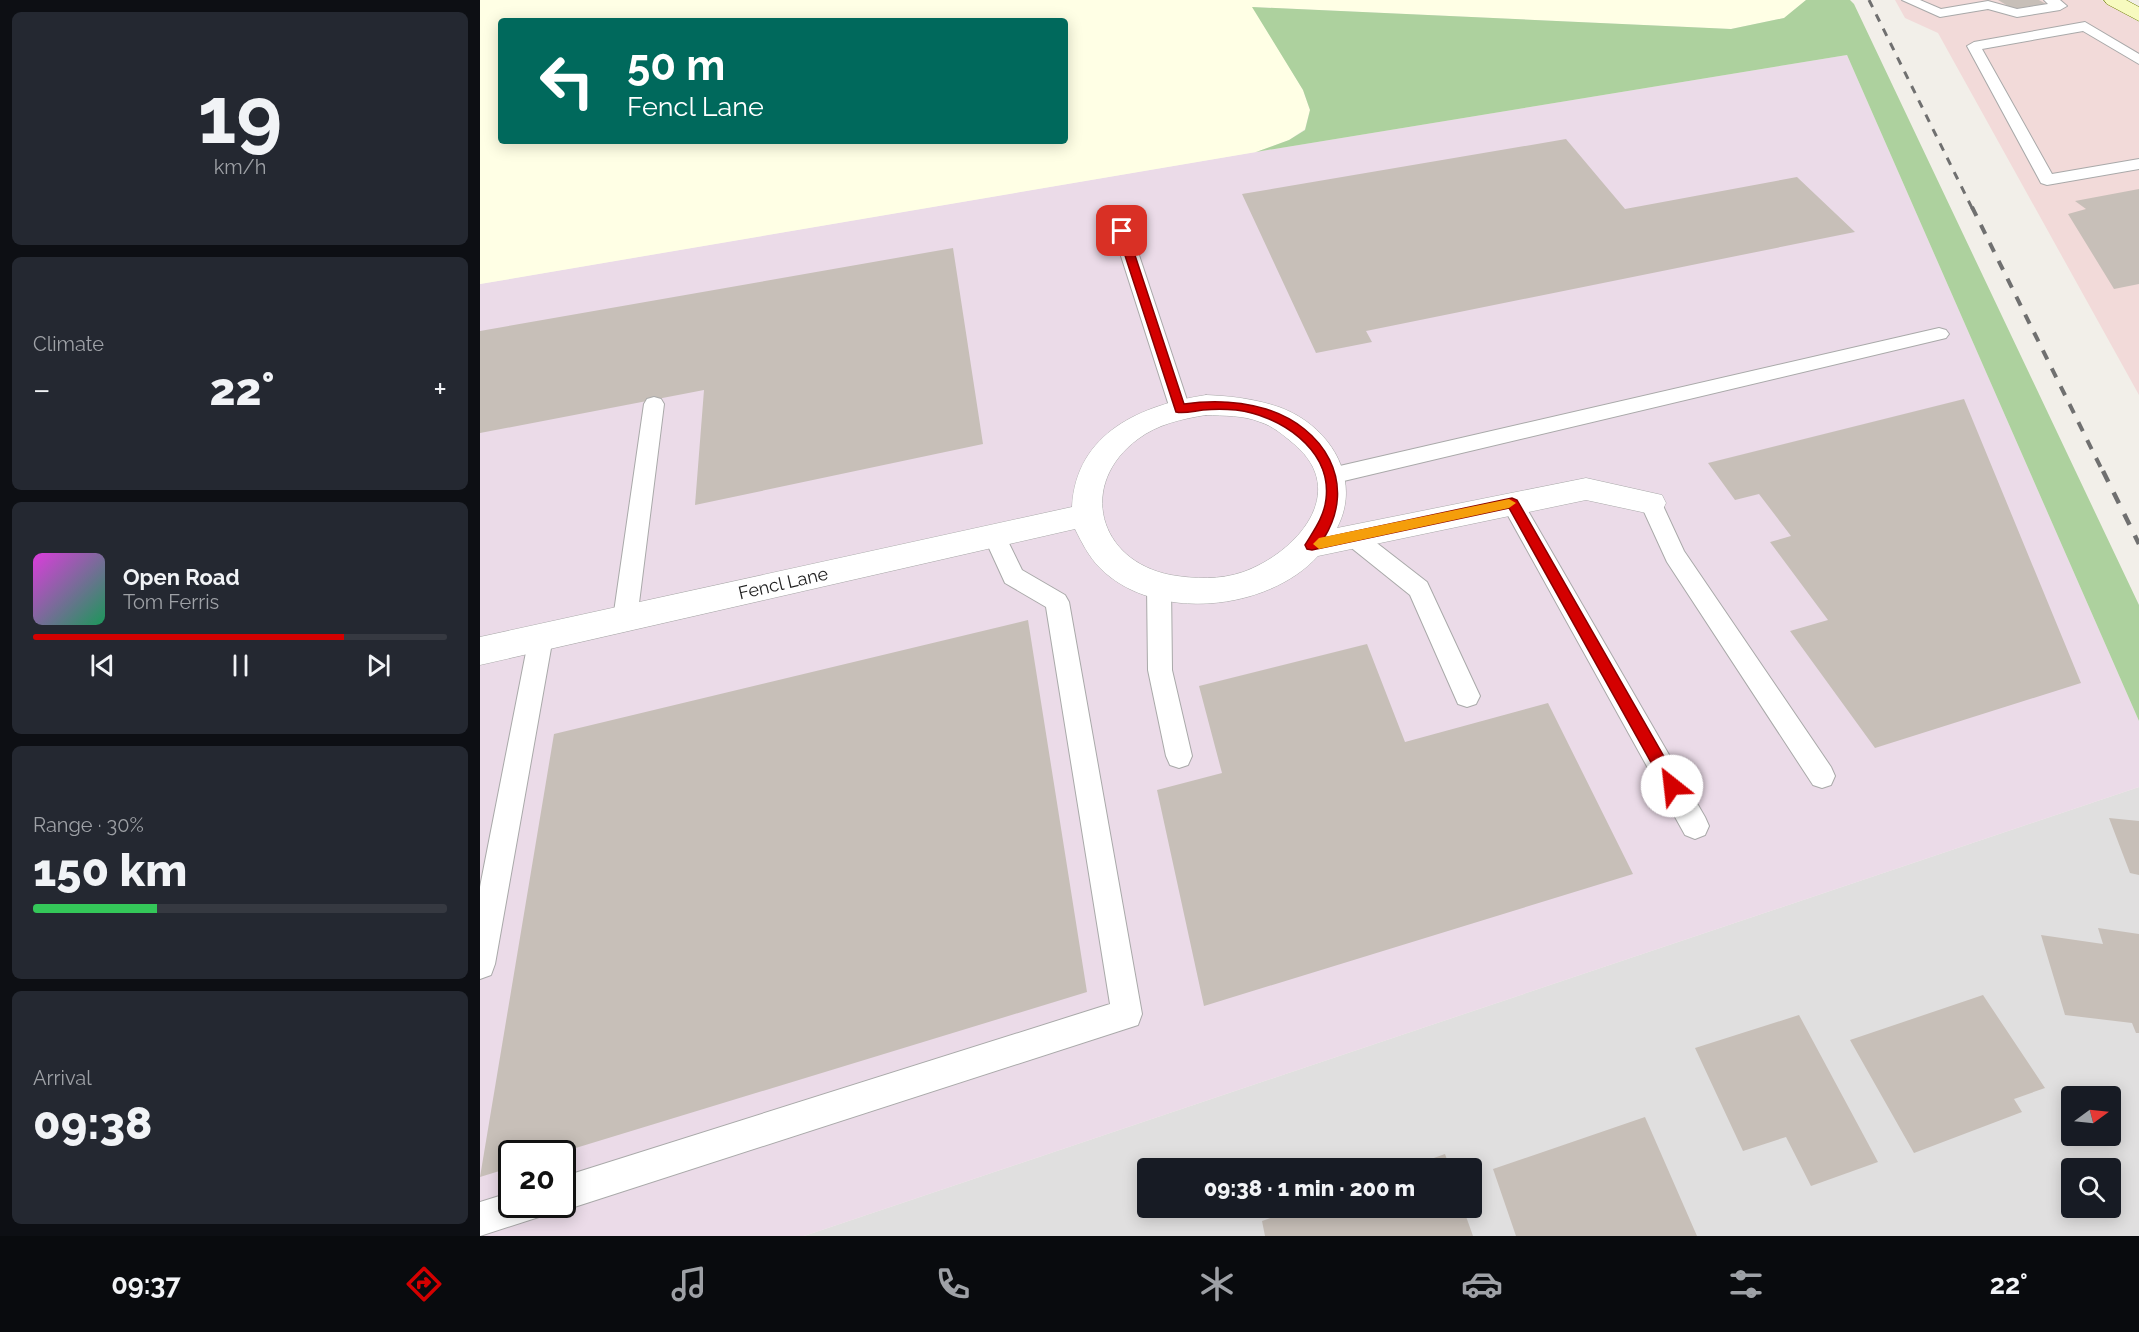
<!DOCTYPE html>
<html lang="en">
<head>
<meta charset="utf-8">
<style>
	body { margin:0; font-family:Raleway,sans-serif; background:#242831; color:#f1f3f6; height:100vh; display:flex; flex-direction:column; font-size:22px; white-space:nowrap }
	* { box-sizing:border-box; margin:0 }
	p { font-size:20px; color:#9ea1a6 }
	.icon { flex:none; width:33px; height:33px; fill:none; stroke:currentColor; stroke-width:2; stroke-linecap:round; stroke-linejoin:round }
	.map { position:relative; flex:1; overflow:hidden }
	.sheet { display:flex; flex-direction:column; gap:12px; padding:12px; background:#0d0f14; width:480px }
	.sheet>* { flex:none }
	.hud { position:absolute; left:18px; top:18px; width:570px; height:126px; border-radius:6px; box-shadow:0 3px 15px #0003; background:#00695c; color:#fff; overflow:hidden }
	.needle { width:39px; rotate:75deg }
	.fabs { position:absolute; left:1581px; top:1086px; display:grid; gap:12px }
	.fabs a { display:grid; place-items:center; width:60px; height:60px; border-radius:6px; background:#171b24; box-shadow:0 3px 15px #0003; font-size:30px }
	.speed { position:absolute; left:18px; top:1140px; display:flex; gap:12px; font-size:30px; font-weight:700; text-align:center }
	.speed>* { display:grid; place-content:center; width:78px; height:78px; border-radius:50%; background:#171b24; box-shadow:0 3px 15px #0003; line-height:1 }
	.speed .limit { border:3px solid #111; border-radius:9px; background:#fff; color:#111 }
	.pin { position:absolute; display:grid; place-items:center; width:51px; height:51px; color:#fff; margin:-26px; border-radius:12px; box-shadow:0 3px 9px #0006 }
	.me { position:absolute; width:66px; margin:-33px; rotate:331deg; stroke-linejoin:round; filter:drop-shadow(0 0 4px #0008) }
	.turn { display:flex; align-items:center; gap:21px; height:126px; padding:0 30px; font-size:27px }
	.turn .icon { width:78px; height:78px; stroke-width:2.5 }
	.turn b { display:block; font-size:42px; line-height:51px }
	.big { font-size:45px; font-weight:800; line-height:1.1 }
	.sheet .tile { flex:1; display:flex; flex-direction:column; justify-content:center; gap:9px; min-width:0; padding:0 21px; border-radius:9px; background:#242831 }
	.sheet .dial { align-items:center; gap:0 }
	.dial b { font-size:78px; line-height:1 }
	.song { display:flex; align-items:center; gap:18px }
	.cover { width:72px; height:72px; border-radius:9px; background:linear-gradient(135deg,hsl(300 70% 55%),hsl(150 70% 35%)) }
	.played { height:6px; border-radius:3px; background:linear-gradient(90deg,#d40000 75%,#363941 75%) }
	.keys { display:flex; justify-content:space-around; direction:ltr }
	.heat { display:flex; justify-content:space-between; align-items:center; font-size:33px; direction:ltr }
	.charge { height:9px; border-radius:4px; background:linear-gradient(90deg,#34c759 30%,#363941 0) }
	.trip { position:absolute; left:657px; top:1158px; width:345px; height:60px; border-radius:6px; background:#171b24; box-shadow:0 3px 15px #0003; font-weight:800; line-height:60px; text-align:center }
	.dock { display:flex; height:96px; justify-content:space-around; align-items:center; background:#090b0e; color:#9ea1a6 }
	.dock .icon { width:42px; height:42px }
	.dock .current { color:#d40000 }
	.dock b { font-size:27px; color:#f1f3f6 }
	main { display:flex; flex:1; min-height:0 }
	.map>svg:first-child { display:block }
</style>
</head>
<body>
<main>
<section class="sheet">
<div class="tile dial"><b>19</b><p>km/h</p></div>
<div class="tile"><p>Climate</p>
<div class="heat"><a>−</a><b class="big">22°</b><a>+</a></div>
</div>
<div class="tile">
<div class="song"><i class="cover"></i><div><b>Open Road</b><p>Tom Ferris</p></div></div>
<div class="played"></div>
<div class="keys"><svg class="icon" aria-label="previous" viewBox="0 0 24 24"><path d="M18 5L8 12l10 7zM5 5v14"/></svg><svg class="icon" aria-label="pause" viewBox="0 0 24 24"><path d="M8 5v14M16 5v14"/></svg><svg class="icon" aria-label="next" viewBox="0 0 24 24"><path d="M6 5l10 7-10 7zM19 5v14"/></svg></div>
</div>
<div class="tile"><p>Range · 30%</p><b class="big">150 km</b><div class="charge"></div></div>
<div class="tile"><p>Arrival</p><b class="big">09:38</b></div>
</section>
<div class="map">
<svg width="1659" height="1236" viewBox="0 0 1659 1236">
	<rect width="100%" height="100%" fill="#f2efe9"/>
	<!-- residential -->
	<path fill="#e0dfdf" fill-rule="evenodd" d="M1659 787V1236H324ZM1592 1096H1630V1136H1592ZM668 1168H992V1208H668ZM1592 1168H1630V1208H1592Z"/>
	<!-- commercial -->
	<path fill="#f2dad9" d="M1415 0H1621L1659 22V395L1458 33 1425 18Z"/>
	<!-- industrial -->
	<path fill="#ebdbe8" fill-rule="evenodd" d="M1367 55 1659 721V787L324 1236H0V284L776 152ZM32 1154H82V1204H32Z"/>
	<!-- education -->
	<path fill="#ffffe5" fill-rule="evenodd" d="M0 0H1326L1304 18 1251 29 773 7 823 90 830 110 825 129 809 140 776 152 0 284ZM21 21H585V141H21Z"/>
	<!-- forest -->
	<path fill="#add19e" d="M1326 0H1370L1374 4 1659 605V721L1367 55 776 152 809 140 825 130 830 110 823 90 772 7 1251 29 1304 18Z"/>
	<!-- building -->
	<path fill="#c7bfb8" d="M1518 0H1559L1566 4 1533 9Z
		M1086 139 1145 209 1317 177 1375 232 886 331 892 342 836 353 762 194Z
		M1659 189V284L1634 289 1588 214 1606 209 1595 201Z
		M473 248 503 444 215 505 224 390 0 433V331Z
		M1484 399 1601 683 1395 748 1310 631 1348 620 1290 542 1311 536 1279 494 1255 500 1228 463Z
		M548 620 607 992 76 1154H32V1167L0 1177 74 734Z
		M887 644 925 742 1068 703 1153 874 724 1006 677 790 742 773 719 686Z
		M1629 818 1659 821V875L1650 873Z
		M1618 928 1659 934V1033H1656L1652 1023 1585 1015 1561 935 1623 944Z
		M1503 995 1565 1088 1534 1099 1542 1112 1434 1153 1370 1040Z
		M1319 1015 1398 1162 1331 1186 1306 1137 1263 1151 1215 1048Z
		M1165 1117 1217 1236H1036L1013 1169Z
		M965 1154 970 1168H926Z
		M819 1208H983L993 1236H785L782 1221Z"/>
	<g fill="none" stroke-linecap="round" stroke-linejoin="round">
		<!-- service casing -->
		<g stroke="#a9a9a9" stroke-width="2">
			<path id="service" d="M1422 0H1440L1461 9 1508 1 1537 9 1568 4 1564 0H1580L1587 6 1580 10 1537 17 1508 9 1460 17Z
				M1605 22 1659 54V64L1603 31 1502 49 1572 174 1659 159V169L1567 185 1561 183 1487 46 1494 42Z
				M642 226 648 227 651 231 710 409 707 414 700 416 693 414 690 409 633 231 636 227Z
				M1459 328 1466 330 1469 334 1466 338 851 484 843 482 840 476 843 470 851 468Z
				M174 397 181 399 184 404 157 619 153 626 145 629 137 626 133 619 164 404 167 399Z
				M1032 495 1040 497 1225 817 1229 826 1225 835 1215 839 1205 835 1021 503 1024 497Z
				M1171 495 1179 497 1204 551 1351 767 1355 776 1351 785 1342 788 1333 785 1187 562 1160 503 1163 497Z
				M514 526 522 529 542 570 585 595 589 602 662 1014 658 1025 82 1211 70 1206 82 1204V1177L630 1004 566 607 525 583 503 535 506 529Z
				M872 527 880 530 947 582 1000 696 996 704 987 707 978 704 930 595 864 542 861 536 864 530Z
				M679 577 687 579 691 586 692 670 712 756 708 765 699 768 690 765 686 756 668 670 667 586 671 579Z
				M61 627 70 630 73 637 15 964 11 975 0 979V887L49 637 52 630Z
				M32 1192V1204H67L62 1216 0 1236V1202Z"/>
		</g>
		<!-- minor casing -->
		<g stroke="#a9a9a9" stroke-width="1">
			<path id="minor" d="M726 395C751 396 775 399 799 407 849 425 883 478 857 528L1106 478 1182 495 1186 503 1182 511 1171 514 1106 500 838 556C788 611 675 623 620 568 609 557 602 543 595 529L0 665V637L592 507C596 432 662 405 726 395ZM726 415C744 416 763 415 780 422 793 426 803 435 814 444 871 492 816 553 763 572 740 580 715 579 691 575 618 561 597 484 658 439 678 424 702 419 726 415Z"/>
		</g>
		<!-- secondary casing -->
		<g stroke="#707d05" stroke-width="1">
			<path id="secondary" d="M1624 0H1646L1659 7V21L1627 4Z"/>
		</g>
		<!-- service -->
		<use href="#service" fill="#fff" fill-rule="evenodd"/>
		<!-- minor -->
		<use href="#minor" fill="#fff" fill-rule="evenodd"/>
		<!-- secondary -->
		<use href="#secondary" fill="#f7fabf" fill-rule="evenodd"/>
		<!-- rail-far2 -->
		<path stroke="#707070" stroke-width="3" stroke-dasharray="8 8" stroke-linecap="butt" d="M1389 0 1492 208"/>
		<!-- rail-far1 -->
		<path stroke="#707070" stroke-width="4" stroke-dasharray="10 10" stroke-linecap="butt" d="M1492 207 1623 472"/>
		<!-- rail -->
		<path stroke="#707070" stroke-width="4.5" stroke-dasharray="12 12" stroke-linecap="butt" d="M1623 471 1659 544"/>
	</g>
	<!-- route -->
	<path fill="#d40000" stroke="#8a0000" stroke-width="1.5" d="M638 229 647 231 704 404C732 400 759 401 786 409 844 427 878 483 844 538L1032 498 1037 500 1198 781 1200 786 1198 791 1192 793 1187 791 1029 508 832 550 827 549 825 545C834 530 844 517 846 499 852 449 799 415 756 410 746 409 733 409 723 410 714 411 704 414 696 412L637 231Z"/>
	<!-- slow -->
	<path fill="#f59e0b" d="M1029 499 1036 503 1029 508 839 549 833 544 839 538Z"/>
	<g text-anchor="middle" dominant-baseline="central" stroke-width="4.5" stroke-linejoin="round" paint-order="stroke">
		<!-- street labels -->
		<g font-size="18" fill="#222" stroke="#fff">
			<text transform="translate(303 583) rotate(-13)">Fencl Lane</text>
		</g>
	</g>
</svg>
<div class="fabs">
<a><svg class="needle" viewBox="-14 -14 28 28"><path d="M0-13l5 13h-10z" fill="#e53935"/><path d="M0 13l5-13h-10z" fill="#9ea1a6"/></svg></a>
<a><svg class="icon" aria-label="search" viewBox="0 0 24 24"><circle cx="10" cy="10" r="6"/><path d="M15 15l6 6"/></svg></a>
</div>
<div class="speed"><div class="limit">20</div></div>
<div class="pin" style="left:642px;top:231px;background:#d93025"><svg class="icon" aria-label="arrive" viewBox="0 0 24 24"><path d="M6 21V4h12l-3 4 3 4H6"/></svg></div>
<svg class="me" style="left:1192px;top:786px" viewBox="-20 -20 40 40"><circle r="19" fill="#fff"/><path d="M0-13L10 11 0 6-10 11z" fill="#d40000"/></svg>
<div class="trip">09:38 · 1 min · 200 m</div>
<div class="hud">
<div class="turn"><svg class="icon" aria-label="left" viewBox="0 0 24 24"><path d="M17 20v-9H6M10 6l-5 5 5 5"/></svg><div><b>50 m</b>Fencl Lane</div></div>
</div>
</div>
</main>
<nav class="dock">
<b>09:37</b>
<svg class="icon current" aria-label="directions" viewBox="0 0 24 24"><path d="M12 3l9 9-9 9-9-9zM9 14v-3h6M13 9l2 2-2 2"/></svg>
<svg class="icon" aria-label="music" viewBox="0 0 24 24"><path d="M9 18V5l10-2v13"/><circle cx="6" cy="18" r="3"/><circle cx="16" cy="16" r="3"/></svg>
<svg class="icon" aria-label="phone" viewBox="0 0 24 24"><path d="M5 4h4l2 5-3 2q2 4 5 5l2-3 5 2v4C11 20 4 13 5 4z"/></svg>
<svg class="icon" aria-label="climate" viewBox="0 0 24 24"><path d="M12 3v18M4 7l16 10M4 17L20 7"/></svg>
<svg class="icon" aria-label="car" viewBox="0 0 24 24"><path d="M5 17H2v-5l4-1 3-4h7l3 4 3 1v5h-3M9 17h6M6 11h13"/><circle cx="7" cy="17" r="2"/><circle cx="17" cy="17" r="2"/></svg>
<svg class="icon" aria-label="filters" viewBox="0 0 24 24"><path d="M4 7h16M4 17h16"/><circle cx="9" cy="7" r="2"/><circle cx="15" cy="17" r="2"/></svg>
<b>22°</b>
</nav>
</body>
</html>
